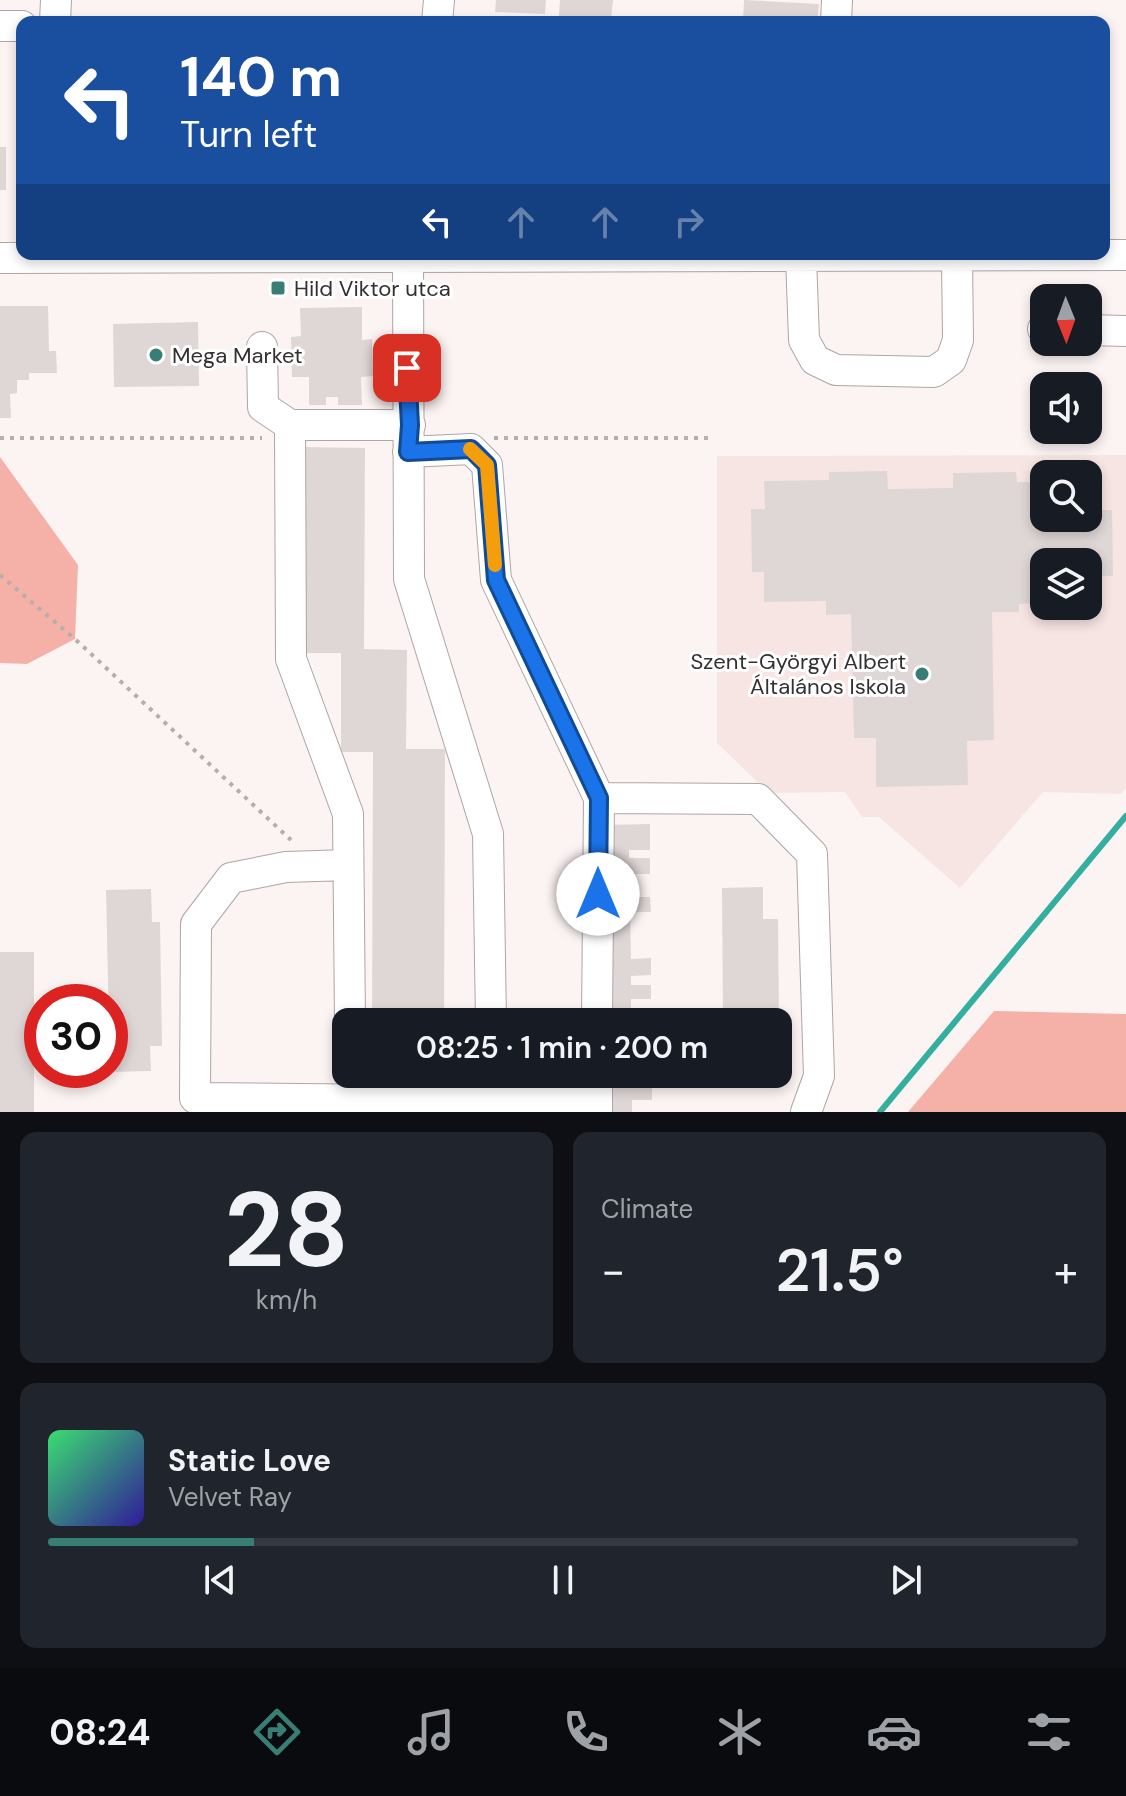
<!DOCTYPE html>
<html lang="en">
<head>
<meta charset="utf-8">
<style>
	body { margin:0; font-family:"DM Sans",sans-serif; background:#20242c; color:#f1f3f6; height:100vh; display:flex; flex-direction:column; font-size:30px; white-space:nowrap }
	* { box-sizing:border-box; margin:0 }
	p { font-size:26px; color:#9ea1a6 }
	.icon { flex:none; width:44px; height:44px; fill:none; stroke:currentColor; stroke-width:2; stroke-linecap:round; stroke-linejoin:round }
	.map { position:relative; height:1112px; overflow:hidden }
	.panel { display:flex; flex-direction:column; gap:20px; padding:20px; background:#0d0f14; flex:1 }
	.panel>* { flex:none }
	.banner { position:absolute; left:16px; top:16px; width:1094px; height:244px; border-radius:16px; box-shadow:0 4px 12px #0003; background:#1a4fa0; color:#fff; overflow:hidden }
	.needle { width:52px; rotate:179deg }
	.tools { position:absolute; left:1030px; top:284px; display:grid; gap:16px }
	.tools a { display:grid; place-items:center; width:72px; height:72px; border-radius:16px; background:#171b24; box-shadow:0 4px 12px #0003; font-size:40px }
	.speed { position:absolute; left:24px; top:984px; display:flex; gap:16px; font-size:40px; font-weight:700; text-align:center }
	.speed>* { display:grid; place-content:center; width:104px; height:104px; border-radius:50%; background:#171b24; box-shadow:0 4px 12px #0003; line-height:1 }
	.speed .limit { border:12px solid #d22; background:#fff; color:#111 }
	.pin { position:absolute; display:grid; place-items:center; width:68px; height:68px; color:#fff; margin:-34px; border-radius:16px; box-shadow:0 4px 12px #0006 }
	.me { position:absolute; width:88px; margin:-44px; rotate:0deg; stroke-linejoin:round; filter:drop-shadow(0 0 6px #0008) }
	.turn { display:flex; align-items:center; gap:28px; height:168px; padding:0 32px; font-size:36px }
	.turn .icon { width:104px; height:104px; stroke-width:2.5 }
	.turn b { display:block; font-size:56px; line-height:68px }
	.lanes { display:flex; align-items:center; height:76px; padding:0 32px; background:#0003; justify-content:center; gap:40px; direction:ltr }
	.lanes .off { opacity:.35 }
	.big { font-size:60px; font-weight:600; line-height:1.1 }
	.panel .card { flex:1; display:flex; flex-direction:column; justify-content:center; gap:12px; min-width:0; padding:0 28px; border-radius:16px; background:#20242c }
	.panel .dial { align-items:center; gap:0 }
	.dial b { font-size:104px; line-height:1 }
	.song { display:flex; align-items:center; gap:24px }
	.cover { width:96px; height:96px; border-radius:12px; background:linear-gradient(135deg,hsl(140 70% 55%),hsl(250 70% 35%)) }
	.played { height:8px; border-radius:4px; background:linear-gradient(90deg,#387e74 20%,#363941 20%) }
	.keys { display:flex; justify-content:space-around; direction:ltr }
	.heat { display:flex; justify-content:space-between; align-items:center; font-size:44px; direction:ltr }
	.panel .tiles { flex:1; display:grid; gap:20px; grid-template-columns:1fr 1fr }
	.card:last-child { grid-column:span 2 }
	.trip { position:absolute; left:332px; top:1008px; width:460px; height:80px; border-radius:16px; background:#171b24; box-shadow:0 4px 12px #0003; font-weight:600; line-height:80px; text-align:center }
	.menu { display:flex; height:128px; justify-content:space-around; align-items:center; background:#090b0e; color:#9ea1a6 }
	.menu .icon { width:56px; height:56px }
	.menu .selected { color:#387e74 }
	.menu b { font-size:36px; color:#f1f3f6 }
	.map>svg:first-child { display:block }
</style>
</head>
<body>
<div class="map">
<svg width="1126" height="1112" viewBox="0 0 1126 1112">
	<rect width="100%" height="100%" fill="#fcf4f2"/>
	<!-- built -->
	<path fill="#f7e5e3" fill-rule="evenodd" d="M1126 455V788L1121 794 1043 792 960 888 879 817H862L845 792 769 793 717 743V456ZM1044 474H1088V518H1044ZM1044 562H1088V606H1044Z"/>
	<!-- green -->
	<path fill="#f5b0a7" d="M0 457 78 565 75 639 27 664 0 663Z
		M994 1011 1126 1014V1112H908Z"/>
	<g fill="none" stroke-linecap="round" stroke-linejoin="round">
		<!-- stream -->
		<path stroke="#33afa0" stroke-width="6" d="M880 1112 1126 816"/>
	</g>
	<!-- building -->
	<path fill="#dfd7d6" d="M496 0H546L545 14 495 12Z
		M560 0H613L611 19 559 16Z
		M744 0 819 4 817 22H743Z
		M0 147H6V190H0Z
		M0 306H48L49 351H56L57 373H29V380H17V393L10 394 11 418H0Z
		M362 307V340L372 339 373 376 361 377 362 405H338V397H326V405H309V377H292L291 337 301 336 300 308Z
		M198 322 199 386 114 387 113 324Z
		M302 447 365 448 364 649 407 650 406 749H445L444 1022H372L373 752H341V653H301Z
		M887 471 888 489 953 488V473L1016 472 1017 482H1044V518H1088V510H1112L1113 576H1088V562H1044V603L1019 604V612H992L994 740 967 741 968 785 876 787V738H854L851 614 826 615V601L764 602V572H752L751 509H765L764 481 829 480V472Z
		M650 824V850H629V858H650V874H629L630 897H650L651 912H630L631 959 651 958V975L631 976V985H651V999H631V1022H605L602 825Z
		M763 887V919H778L779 1022H723L722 888Z
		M151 889 152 922H160L162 1046H150L151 1071 110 1072 106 890Z
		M0 952H34V1112H0Z
		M606 1074H632V1083H652V1100H632V1112H607Z"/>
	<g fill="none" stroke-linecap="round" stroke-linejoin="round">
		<!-- minor casing -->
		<g stroke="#ada6a4" stroke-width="32">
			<path id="minor" d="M55 22 56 0
				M437 22 439 0
				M836 22 837 0
				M0 26H22
				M408 257 409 579 488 834 491 1022
				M801 257 804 340 815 360 836 370 934 372 951 360 958 340 957 256
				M0 258 1126 255
				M1043 329H1044
				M1088 330 1126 331
				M262 347 263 407 290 425H410
				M290 425 291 659 348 814 350 1022
				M408 452 471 449 487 465 496 580 599 798 758 799 812 854 819 1076 806 1112
				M348 865 286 867 231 878 196 924 195 1098 597 1102
				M597 1022 599 798
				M597 1112V1074"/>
		</g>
		<!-- path -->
		<path stroke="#b4aeac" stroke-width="4" stroke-dasharray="4 6" stroke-linecap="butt" d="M0 438H262
			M494 438H709
			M0 575 75 639 291 840"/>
		<!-- minor -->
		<use href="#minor" stroke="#fff" stroke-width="30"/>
	</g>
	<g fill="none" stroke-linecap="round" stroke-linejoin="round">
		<!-- route casing -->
		<g stroke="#114b97" stroke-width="20">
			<path id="route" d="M407 368 410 425 408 452 471 449 487 465 496 580 599 798 598 894"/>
		</g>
		<!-- route -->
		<use href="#route" stroke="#1a73e8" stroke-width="14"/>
		<!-- slow -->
		<path stroke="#f59e0b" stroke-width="14" d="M470 449 487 465 495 565"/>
	</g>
	<!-- markers -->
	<g fill="#387e74" stroke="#fff" stroke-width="3">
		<rect x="270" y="280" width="16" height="16" rx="4"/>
		<circle cx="156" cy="355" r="8"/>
		<circle cx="922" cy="674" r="8"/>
	</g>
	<g text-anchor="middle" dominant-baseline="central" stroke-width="6" stroke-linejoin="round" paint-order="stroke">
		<!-- poi labels -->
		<g font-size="22" fill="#333030" stroke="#fff" text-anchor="start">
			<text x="294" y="288">Hild Viktor utca</text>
			<text x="172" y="355">Mega Market</text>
			<text x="906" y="661" text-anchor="end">Szent-Györgyi Albert<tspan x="906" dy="25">Általános Iskola</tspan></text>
		</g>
	</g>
</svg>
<div class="tools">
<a><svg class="needle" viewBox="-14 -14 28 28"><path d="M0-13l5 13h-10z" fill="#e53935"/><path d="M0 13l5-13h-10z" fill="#9ea1a6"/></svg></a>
<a><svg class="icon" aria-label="sound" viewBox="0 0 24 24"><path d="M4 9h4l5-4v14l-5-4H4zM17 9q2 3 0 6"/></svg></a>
<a><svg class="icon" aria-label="search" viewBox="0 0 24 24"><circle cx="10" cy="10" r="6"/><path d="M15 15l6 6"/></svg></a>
<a><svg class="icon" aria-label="layers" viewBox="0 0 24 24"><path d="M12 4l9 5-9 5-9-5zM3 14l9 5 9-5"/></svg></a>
</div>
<div class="speed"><div class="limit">30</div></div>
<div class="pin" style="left:407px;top:368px;background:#d93025"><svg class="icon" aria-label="arrive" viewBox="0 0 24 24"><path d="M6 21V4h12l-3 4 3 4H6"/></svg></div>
<svg class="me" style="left:598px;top:894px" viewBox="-20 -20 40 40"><circle r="19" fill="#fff"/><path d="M0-13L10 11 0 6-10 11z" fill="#1a73e8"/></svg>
<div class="trip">08:25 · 1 min · 200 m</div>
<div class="banner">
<div class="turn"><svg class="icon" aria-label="left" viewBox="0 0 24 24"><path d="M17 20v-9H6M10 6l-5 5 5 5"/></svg><div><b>140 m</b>Turn left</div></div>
<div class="lanes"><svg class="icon" aria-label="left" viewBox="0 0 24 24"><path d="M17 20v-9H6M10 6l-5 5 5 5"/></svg><svg class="icon off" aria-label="ahead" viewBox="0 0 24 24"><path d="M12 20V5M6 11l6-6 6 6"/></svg><svg class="icon off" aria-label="ahead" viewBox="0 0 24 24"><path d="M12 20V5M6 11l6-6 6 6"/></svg><svg class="icon off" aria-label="right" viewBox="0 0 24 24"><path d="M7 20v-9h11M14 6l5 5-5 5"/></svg></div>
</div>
</div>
<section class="panel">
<div class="tiles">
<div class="card dial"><b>28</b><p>km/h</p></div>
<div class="card"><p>Climate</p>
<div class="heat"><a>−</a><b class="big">21.5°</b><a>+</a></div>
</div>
<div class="card">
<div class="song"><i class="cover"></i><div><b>Static Love</b><p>Velvet Ray</p></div></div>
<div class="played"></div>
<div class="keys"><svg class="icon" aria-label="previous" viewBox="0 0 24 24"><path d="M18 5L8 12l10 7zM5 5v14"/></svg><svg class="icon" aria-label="pause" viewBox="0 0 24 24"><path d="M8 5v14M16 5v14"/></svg><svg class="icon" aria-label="next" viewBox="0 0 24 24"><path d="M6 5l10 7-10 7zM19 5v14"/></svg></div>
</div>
</div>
</section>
<nav class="menu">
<b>08:24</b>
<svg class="icon selected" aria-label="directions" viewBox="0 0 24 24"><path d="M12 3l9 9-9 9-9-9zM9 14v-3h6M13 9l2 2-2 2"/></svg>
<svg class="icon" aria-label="music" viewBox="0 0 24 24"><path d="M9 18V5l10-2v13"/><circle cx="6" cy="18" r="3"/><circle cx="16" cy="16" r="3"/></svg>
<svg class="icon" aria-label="phone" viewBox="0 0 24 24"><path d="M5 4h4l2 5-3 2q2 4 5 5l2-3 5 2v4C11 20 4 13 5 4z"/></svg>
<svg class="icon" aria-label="climate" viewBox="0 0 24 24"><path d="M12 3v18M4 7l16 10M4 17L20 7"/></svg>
<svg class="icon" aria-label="car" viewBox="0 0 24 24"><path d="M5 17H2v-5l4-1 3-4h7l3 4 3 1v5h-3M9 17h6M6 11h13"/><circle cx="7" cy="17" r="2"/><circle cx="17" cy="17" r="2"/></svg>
<svg class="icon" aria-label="filters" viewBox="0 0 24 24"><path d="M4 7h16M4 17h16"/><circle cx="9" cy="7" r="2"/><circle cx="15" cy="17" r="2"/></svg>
</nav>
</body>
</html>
